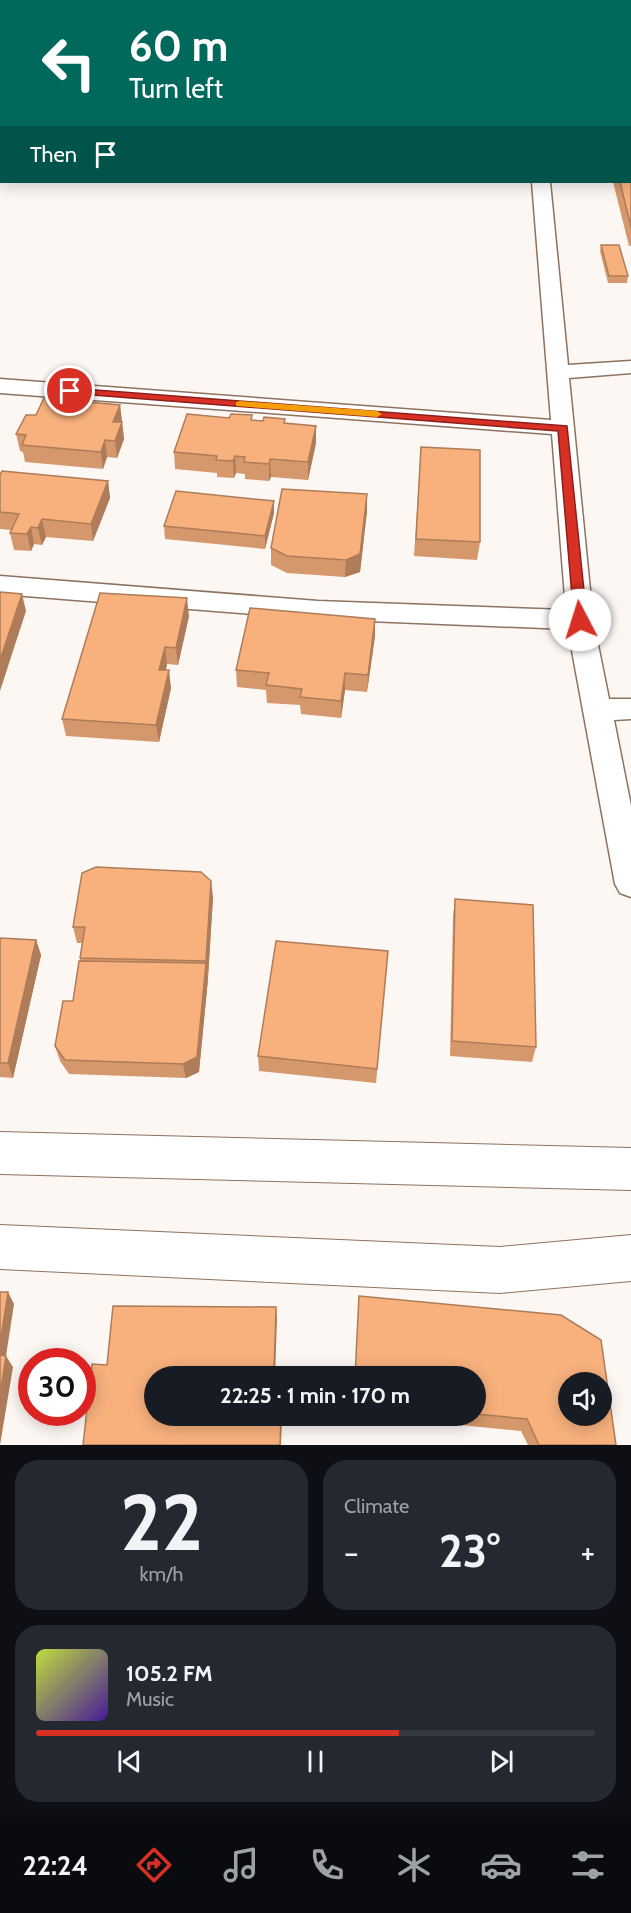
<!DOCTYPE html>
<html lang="en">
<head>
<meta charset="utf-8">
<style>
	body { margin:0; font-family:Cabin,sans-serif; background:#242831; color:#f1f3f6; height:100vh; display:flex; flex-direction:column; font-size:22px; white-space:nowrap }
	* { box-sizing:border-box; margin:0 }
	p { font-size:20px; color:#9ea1a6 }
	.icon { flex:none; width:33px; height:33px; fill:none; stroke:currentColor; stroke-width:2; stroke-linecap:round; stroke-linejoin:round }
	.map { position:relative; height:1445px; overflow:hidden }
	.side { display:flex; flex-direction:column; gap:15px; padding:15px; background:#0d0f14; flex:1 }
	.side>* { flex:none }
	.hud { position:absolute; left:0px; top:0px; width:632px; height:183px; box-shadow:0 3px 15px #0003; background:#00695c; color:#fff; overflow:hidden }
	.controls { position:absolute; left:558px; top:1372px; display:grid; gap:12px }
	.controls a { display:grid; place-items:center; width:54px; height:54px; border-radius:50%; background:#171b24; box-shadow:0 3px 15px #0003; font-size:30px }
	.speed { position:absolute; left:18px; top:1348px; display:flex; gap:12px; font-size:30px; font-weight:700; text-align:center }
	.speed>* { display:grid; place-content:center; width:78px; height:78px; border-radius:50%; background:#171b24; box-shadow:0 3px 15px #0003; line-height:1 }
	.speed .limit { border:9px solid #d22; background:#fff; color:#111 }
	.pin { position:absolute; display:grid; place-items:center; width:51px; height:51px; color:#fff; margin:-26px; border:3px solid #fff; border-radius:50%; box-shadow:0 2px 6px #0007 }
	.me { position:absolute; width:66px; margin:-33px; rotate:355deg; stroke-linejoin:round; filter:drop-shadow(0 0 4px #0008) }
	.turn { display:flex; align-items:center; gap:21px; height:126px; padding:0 30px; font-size:27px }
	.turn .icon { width:78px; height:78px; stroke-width:2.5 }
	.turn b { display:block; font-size:42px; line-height:51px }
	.then { display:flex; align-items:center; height:57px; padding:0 30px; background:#0003; gap:12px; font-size:22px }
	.big { font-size:45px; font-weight:800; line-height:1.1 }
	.side .tile { flex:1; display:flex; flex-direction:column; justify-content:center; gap:9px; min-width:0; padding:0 21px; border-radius:24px; background:#242831 }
	.side .dial { align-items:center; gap:0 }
	.dial b { font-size:78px; line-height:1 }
	.song { display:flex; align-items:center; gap:18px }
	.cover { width:72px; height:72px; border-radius:9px; background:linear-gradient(135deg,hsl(70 70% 55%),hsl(260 70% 35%)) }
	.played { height:6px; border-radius:3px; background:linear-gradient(90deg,#d93025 65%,#363941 65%) }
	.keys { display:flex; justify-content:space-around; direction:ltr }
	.heat { display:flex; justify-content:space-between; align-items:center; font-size:33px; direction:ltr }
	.side .tiles { flex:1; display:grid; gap:15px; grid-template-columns:1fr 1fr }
	.tile:last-child { grid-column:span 2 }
	.trip { position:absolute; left:144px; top:1366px; width:342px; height:60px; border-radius:30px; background:#171b24; box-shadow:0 3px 15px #0003; font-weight:800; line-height:60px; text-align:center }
	.tab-bar { display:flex; height:96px; justify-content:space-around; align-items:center; background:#090b0e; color:#9ea1a6 }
	.tab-bar .icon { width:42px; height:42px }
	.tab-bar .current { color:#d93025 }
	.tab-bar b { font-size:27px; color:#f1f3f6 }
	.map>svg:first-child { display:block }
</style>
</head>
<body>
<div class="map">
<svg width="631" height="1445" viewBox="0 0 631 1445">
	<rect width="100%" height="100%" fill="#fdf7f3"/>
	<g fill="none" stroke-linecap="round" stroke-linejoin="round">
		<!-- minor casing -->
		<g stroke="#8d725f" stroke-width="3">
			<path id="minor" d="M499 0H513L514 2H500Z
				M0 23H2V31H0Z
				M0 149H2V159H0Z
				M532 182H550L568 365 631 361V373L569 378 593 620 609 699H631V719L614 720 631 806V897L620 893 615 884 568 629 318 619 0 594V576L318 601 566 610 552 434 0 393V379L551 420Z"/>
		</g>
		<!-- tertiary casing -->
		<g stroke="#8d725f" stroke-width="2">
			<path id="tertiary" d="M0 1132 631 1148V1190L0 1174Z
				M0 1225 500 1247 631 1235V1281L500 1293 0 1269Z"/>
		</g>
		<!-- minor -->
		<use href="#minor" fill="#fff" fill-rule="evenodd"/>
		<!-- tertiary -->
		<use href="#tertiary" fill="#fff" fill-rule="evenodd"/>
	</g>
	<!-- wall -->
	<path fill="#d5986c" d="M630 98H631V246H629L613 182H630Z
		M601 245 628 276 627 283H608L600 251Z
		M120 405 124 439 117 458 107 457 103 469 25 462 23 452 20 451 16 434 36 415Z
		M285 419V423L316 443 308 480 271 477 269 481 245 479V474L236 473 234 478 217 477V473L175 469 174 452 263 421Z
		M421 447 480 542 477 560 414 556Z
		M0 475 108 481 110 498 93 541 46 537 42 545 34 544 31 551 14 550 10 533 11 530 0 529Z
		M367 494V511L360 572 345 577 287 573 271 565V548Z
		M274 513 265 549 165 539 164 526Z
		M189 616 178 665 167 664 166 670 171 688 159 742 66 736 62 719Z
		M375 619V636L367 692 345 690 341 718 301 714 300 705 267 703 266 690 237 687 236 670Z
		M213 897 208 979 199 1072 186 1078 69 1074 60 1061 55 1046 73 1001 80 961V958L82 943H77L73 927Z
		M455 899 536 1047 532 1062 450 1056 453 916Z
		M0 938 36 940 41 955 13 1078 0 1077Z
		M388 951 376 1083 259 1071 258 1056Z
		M359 1296 616 1445H528L521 1431 370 1416H476V1377Z"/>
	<!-- shaded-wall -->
	<path fill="#ae7c58" d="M120 405 124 439 117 458 113 422Z
		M316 426V443L308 480V462Z
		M105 440 107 457 103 469 101 452Z
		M235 456 236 473 234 478 233 461Z
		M270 459 271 477 269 481V464Z
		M108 481 110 498 93 541 91 524Z
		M367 494V511L360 572 345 577 346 560Z
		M274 501V513L265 549V536Z
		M42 519 46 537 42 545 38 528Z
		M31 527 34 544 31 551 27 534Z
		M22 594 26 611 0 691V660Z
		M187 598 189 616 178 665 176 648Z
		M375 619V636L367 692 368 675Z
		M165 647 167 664 162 687 159 670Z
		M169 670 171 688 159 742 156 725Z
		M345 673V690L341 718V701Z
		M211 881 213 897 208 976 206 961Z
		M36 940 41 955 13 1078 8 1063Z
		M206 963 208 979 199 1072 186 1078 183 1064Z
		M8 1292 14 1304 6 1356 13 1367 0 1445V1344Z
		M276 1307 277 1319 275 1377 274 1371Z
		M281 1416H282L281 1445H280Z"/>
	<!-- building -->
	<path fill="#f8b17d" stroke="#ae7c58" stroke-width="1.5" fill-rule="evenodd" d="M205 0H260V2H205Z
		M407 0H465V2H407Z
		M630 98H631V114H630Z
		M630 122H631V135H630Z
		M630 135H631V227L620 182H630Z
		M601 245H619L628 276H609Z
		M44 398 120 405 113 422H122L115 441 105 440 101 452 22 445 26 435 16 434 26 415H36Z
		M187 414 229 418 231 414 252 415 251 420 263 421 264 417 285 419 284 423 316 426 308 462 270 459 269 464 244 462 245 457 235 456 233 461 216 460 217 456 174 452Z
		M421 447 480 450V542L416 539Z
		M2 471 108 481 91 524 42 519 38 528 31 527 27 534 10 533 19 514 0 512V475Z
		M282 489 367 494 360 554 346 560 287 556 271 548Z
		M176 491 274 501 265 536 164 526Z
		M0 592 22 594 0 660Z
		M100 593 187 598 176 648 165 647 159 670H169L156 725 62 719Z
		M250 608 375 619 368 675 345 673 341 701 300 697 302 689 266 685 269 673 236 670Z
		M96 867 201 872 211 881 206 961 80 958 85 927H73L82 873Z
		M455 899 533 905 536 1047 452 1041Z
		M0 938 36 940 8 1063H0Z
		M276 941 388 951 377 1069 258 1056Z
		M79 961 206 963 197 1057 183 1064 65 1060 55 1046 63 1001H73Z
		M0 1292H8L0 1344Z
		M359 1296 561 1315 601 1340 616 1445H539L527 1419 476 1414V1377H355ZM568 1383H602V1416H568Z
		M113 1306 276 1307 274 1371H282V1377H154V1416H281L280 1445H83L92 1364 107 1365Z
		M0 1355 6 1356 0 1395Z"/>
	<!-- route -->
	<path fill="#d93025" stroke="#8d1f18" stroke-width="1.5" d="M70 388 567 426 587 620 580 625 574 620 558 431 67 393 65 391Z"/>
	<!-- slow -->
	<path fill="#f59e0b" d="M240 401 377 411 382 414 377 417 236 406V402Z"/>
</svg>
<div class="controls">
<a><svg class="icon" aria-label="sound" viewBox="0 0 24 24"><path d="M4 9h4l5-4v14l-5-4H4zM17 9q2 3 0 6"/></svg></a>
</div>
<div class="speed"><div class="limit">30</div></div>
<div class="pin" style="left:70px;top:391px;background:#d93025"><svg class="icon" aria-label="arrive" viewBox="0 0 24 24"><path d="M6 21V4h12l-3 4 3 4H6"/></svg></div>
<svg class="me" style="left:580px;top:620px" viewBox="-20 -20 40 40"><circle r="19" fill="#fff"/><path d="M0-13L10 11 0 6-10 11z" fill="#d93025"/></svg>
<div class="trip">22:25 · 1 min · 170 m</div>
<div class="hud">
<div class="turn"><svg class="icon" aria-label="left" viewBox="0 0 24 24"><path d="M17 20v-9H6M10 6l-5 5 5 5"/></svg><div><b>60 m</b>Turn left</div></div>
<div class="then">Then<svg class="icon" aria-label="arrive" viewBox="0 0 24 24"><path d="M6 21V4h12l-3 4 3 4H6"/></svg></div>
</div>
</div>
<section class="side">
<div class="tiles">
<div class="tile dial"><b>22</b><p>km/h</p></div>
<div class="tile"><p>Climate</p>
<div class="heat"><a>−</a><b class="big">23°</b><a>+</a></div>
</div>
<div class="tile">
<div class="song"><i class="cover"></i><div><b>105.2 FM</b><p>Music</p></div></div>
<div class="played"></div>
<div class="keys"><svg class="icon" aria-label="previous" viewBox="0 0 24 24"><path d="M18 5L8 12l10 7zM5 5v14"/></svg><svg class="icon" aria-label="pause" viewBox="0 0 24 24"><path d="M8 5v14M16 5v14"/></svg><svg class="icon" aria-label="next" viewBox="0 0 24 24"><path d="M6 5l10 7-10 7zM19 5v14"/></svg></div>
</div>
</div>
</section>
<nav class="tab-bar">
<b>22:24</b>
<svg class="icon current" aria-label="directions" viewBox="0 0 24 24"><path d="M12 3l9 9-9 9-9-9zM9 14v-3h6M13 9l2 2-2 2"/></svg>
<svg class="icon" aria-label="music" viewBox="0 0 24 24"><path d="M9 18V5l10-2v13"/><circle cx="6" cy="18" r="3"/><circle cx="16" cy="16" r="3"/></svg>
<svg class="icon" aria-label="phone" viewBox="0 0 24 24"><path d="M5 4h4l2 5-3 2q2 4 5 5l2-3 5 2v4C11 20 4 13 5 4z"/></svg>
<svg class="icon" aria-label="climate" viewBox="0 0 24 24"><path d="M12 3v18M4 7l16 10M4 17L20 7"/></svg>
<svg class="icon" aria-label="car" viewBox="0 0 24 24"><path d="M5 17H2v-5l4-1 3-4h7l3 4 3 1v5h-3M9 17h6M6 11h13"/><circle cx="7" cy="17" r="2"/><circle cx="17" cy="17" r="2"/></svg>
<svg class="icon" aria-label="filters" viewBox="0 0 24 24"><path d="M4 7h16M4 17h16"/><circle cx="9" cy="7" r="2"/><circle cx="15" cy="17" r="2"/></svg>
</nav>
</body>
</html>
